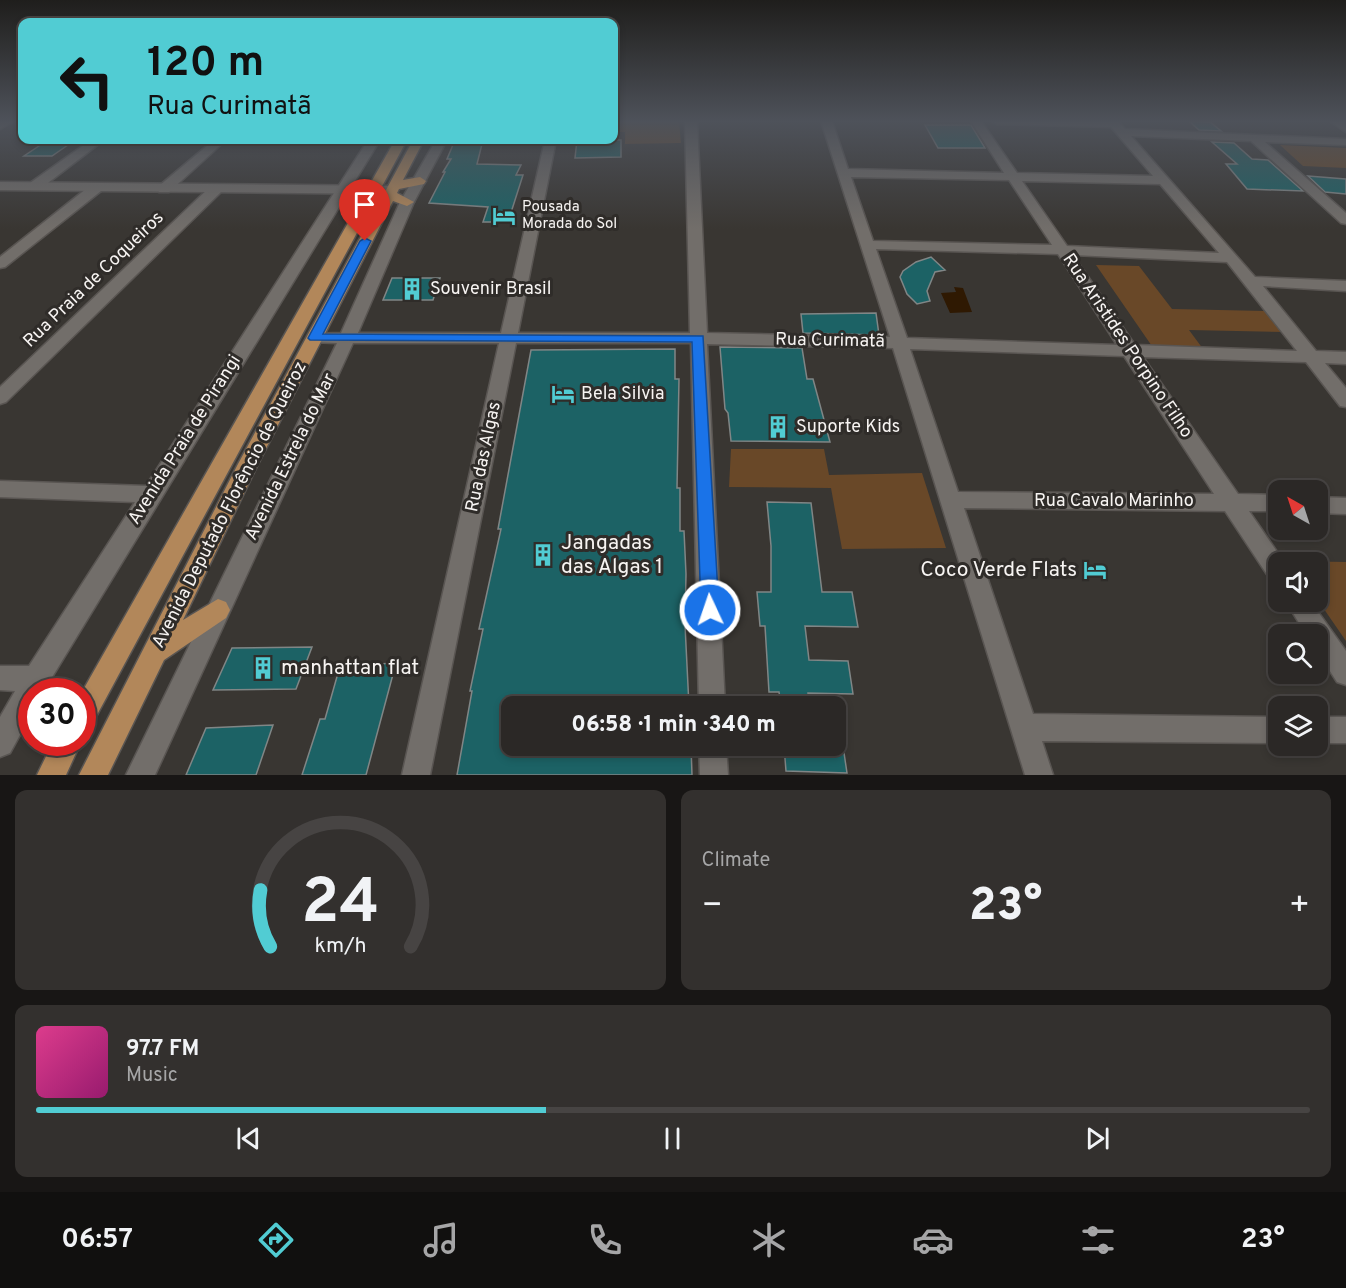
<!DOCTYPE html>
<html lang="en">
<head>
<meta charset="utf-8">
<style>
	body { margin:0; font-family:Overpass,sans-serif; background:#33302e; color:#f1f3f6; height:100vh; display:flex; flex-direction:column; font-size:22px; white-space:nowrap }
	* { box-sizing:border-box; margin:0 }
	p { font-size:20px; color:#a6a6a7 }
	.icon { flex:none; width:33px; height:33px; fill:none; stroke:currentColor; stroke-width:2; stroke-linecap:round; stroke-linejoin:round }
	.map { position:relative; height:775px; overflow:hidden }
	.details { display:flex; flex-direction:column; gap:15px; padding:15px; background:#181615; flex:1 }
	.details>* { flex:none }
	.top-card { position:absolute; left:18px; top:18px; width:600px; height:126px; border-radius:12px; box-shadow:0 3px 9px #0003,0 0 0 2px #474443; background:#51ccd3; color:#111; overflow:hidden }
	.needle { width:39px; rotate:321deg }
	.controls { position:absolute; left:1268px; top:480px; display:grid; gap:12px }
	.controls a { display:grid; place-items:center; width:60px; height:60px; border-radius:12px; background:#2b2826; box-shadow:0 3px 9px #0003,0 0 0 2px #474443; font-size:30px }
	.speed { position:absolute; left:18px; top:678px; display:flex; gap:12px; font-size:30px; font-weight:700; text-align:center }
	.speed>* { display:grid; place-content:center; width:78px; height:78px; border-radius:50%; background:#2b2826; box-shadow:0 3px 9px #0003,0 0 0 2px #474443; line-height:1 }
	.speed .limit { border:9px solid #d22; background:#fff; color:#111 }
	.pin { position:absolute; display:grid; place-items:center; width:51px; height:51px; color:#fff; margin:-62px -26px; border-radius:50% 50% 50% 0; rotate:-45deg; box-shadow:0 0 6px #0007 }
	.pin .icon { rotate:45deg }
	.me { position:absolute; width:66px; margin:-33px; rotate:357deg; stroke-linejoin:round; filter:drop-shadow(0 0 4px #0008) }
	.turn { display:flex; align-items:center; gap:21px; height:126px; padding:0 30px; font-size:27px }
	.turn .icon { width:78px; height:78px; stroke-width:2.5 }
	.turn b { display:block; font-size:42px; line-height:51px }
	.big { font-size:45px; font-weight:800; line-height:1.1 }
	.details .widget { flex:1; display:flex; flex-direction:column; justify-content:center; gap:9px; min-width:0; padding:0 21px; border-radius:12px; background:#33302e }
	.details .dial { align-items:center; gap:0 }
	.dial svg { height:156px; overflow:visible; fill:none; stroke:#474443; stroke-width:7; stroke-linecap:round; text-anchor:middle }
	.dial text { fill:#f1f3f6; stroke:none }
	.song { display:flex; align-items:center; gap:18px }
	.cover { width:72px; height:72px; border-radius:9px; background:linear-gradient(135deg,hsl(330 70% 55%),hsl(320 70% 35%)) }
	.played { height:6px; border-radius:3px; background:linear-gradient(90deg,#51ccd3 40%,#474443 40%) }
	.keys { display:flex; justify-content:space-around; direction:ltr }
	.heat { display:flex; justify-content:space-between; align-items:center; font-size:33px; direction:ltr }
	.details .tiles { flex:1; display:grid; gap:15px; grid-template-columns:1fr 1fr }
	.widget:last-child { grid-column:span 2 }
	.trip { position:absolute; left:501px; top:696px; width:345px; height:60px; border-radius:12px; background:#2b2826; box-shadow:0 3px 9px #0003,0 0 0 2px #474443; font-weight:800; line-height:60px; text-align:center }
	.dock { display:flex; height:96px; justify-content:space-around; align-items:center; background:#11100f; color:#a6a6a7 }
	.dock .icon { width:42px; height:42px }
	.dock .current { color:#51ccd3 }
	.dock b { font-size:27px; color:#f1f3f6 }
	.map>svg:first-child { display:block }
</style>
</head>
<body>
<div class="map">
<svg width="1346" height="775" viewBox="0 0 1346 775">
	<rect width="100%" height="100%" fill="#393632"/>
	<!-- green -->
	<path fill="#694828" d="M614 121H679L681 143 625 144V132H614Z
		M1280 145 1346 148V168L1303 166Z
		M1096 265 1139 266 1172 309 1266 311 1286 332 1189 330 1206 353 1156 352Z
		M731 449H824L829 475 922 473 946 548 842 549 831 488 729 487Z
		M1291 561 1346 562V641L1317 599V562Z"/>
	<!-- water -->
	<path fill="#2f1902" d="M954 287 963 288 972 312 950 313 941 293 956 292Z"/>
	<!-- building -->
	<path fill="#1c6265" stroke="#808686" stroke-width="1.5" d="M1189 121 1210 122 1221 131 1199 130Z
		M925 125H971L985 148H938Z
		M48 140H75L52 156H24Z
		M455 140H483L477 164 521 165 516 175H523L508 222H483L488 207 429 203 445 172H443L451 159H447Z
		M577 140H621V157L575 158Z
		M1212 142 1234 143 1252 159 1268 160 1303 191 1247 189 1226 164H1237Z
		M1308 176 1346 179V194L1325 192Z
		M931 257 945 270 935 272 927 291 930 301 917 304 907 294 900 277 903 271 916 262Z
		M392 278H440L433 300H383Z
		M876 313 879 335 803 333 801 314Z
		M720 347 802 348 807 379H813L830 442 731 441 728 413 725 409Z
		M675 349V379H679L677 488H680V531H684L686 574 685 625 689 706H512V746H691L692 775H457L472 691H470L483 629H479L501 529H498L531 350Z
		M767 502 811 503 822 592H852L858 627 805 626 809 660 848 661 853 694 808 693 809 706H781L779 692H769L765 626H760L757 592H771V546Z
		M312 647 296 689 213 690 232 648Z
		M396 663 366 775H302L320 719H325L340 666Z
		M273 725 256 775H186L206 728Z
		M784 746H843L847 773 786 771Z"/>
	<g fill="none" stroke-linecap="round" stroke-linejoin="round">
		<!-- street casing -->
		<g stroke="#595552" stroke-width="3">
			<path id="street" d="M0 121H14L0 129Z
				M685 121H697L707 333 890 337 821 121H832L848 169 1004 173 971 121H981L1017 173 1153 176 1111 127 997 124 992 121H1118L1125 129 1346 139V145L1265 142 1346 213V224L1341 223 1251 141 1131 136 1255 277 1346 281V291L1263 286 1316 351 1346 352V364L1325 363 1346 388V407L1340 406 1306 362 1143 357 1238 494 1278 495V511H1249L1284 562H1278V582L1270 579 1225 511 964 508 1033 714 1278 717V743L1042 741 1053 775H1025L893 348 707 344 725 706H699L691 343H516L430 775H402L499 343H353L155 775H126L337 343 309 342 307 338 309 334 341 333 400 202 436 140H447L414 202 358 333H501L545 140H556L518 333H690ZM851 177 1009 180 1052 245 873 241ZM1022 181 1160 184 1219 253 1067 246ZM876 249 1058 254 1117 345 907 338ZM1073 255 1227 262 1297 351 1135 345ZM910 349 1124 356 1214 494 958 492Z
				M1330 121H1343L1346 123V132Z
				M91 140H104L40 189H30L29 186 30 183Z
				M214 140H226L169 192H159L158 189 159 186Z
				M368 140H380L43 692H32V713L10 753 0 757V717L15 691 0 690V666H29L135 502 0 497V481L146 486Z
				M96 184 101 185 102 188 101 191 5 267 0 268V257L91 185Z
				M216 185 221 186 222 189 221 192 6 402 0 404V387L211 186Z
				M1317 497 1346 498V514L1317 513Z
				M1286 602H1311L1346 651V685L1337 682 1317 651V634H1306Z
				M1317 717H1346V743H1317Z
				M699 746H726L728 775H700Z"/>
		</g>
		<!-- secondary casing -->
		<g stroke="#595552" stroke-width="3">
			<path id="secondary" d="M0 182 392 186 398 190 392 194 0 190Z"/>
		</g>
		<!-- primary casing -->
		<g stroke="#595552" stroke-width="3">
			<path id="primary" d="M395 140H407L91 726 82 730V692Z
				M413 140H424L403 180 420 177 426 181 424 184 399 189 397 193 414 202 407 206 393 201 258 464 183 620 218 599 226 602 230 610 226 618 164 660 108 775H79L238 464Z
				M53 742H81L66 775H37Z"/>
		</g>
		<!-- street -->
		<use href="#street" fill="#726e6a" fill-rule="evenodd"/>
		<!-- secondary -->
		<use href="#secondary" fill="#726e6a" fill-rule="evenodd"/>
		<!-- primary -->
		<use href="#primary" fill="#b2875a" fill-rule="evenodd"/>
	</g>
	<!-- sky -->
	<linearGradient id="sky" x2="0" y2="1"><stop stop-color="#1f1e1c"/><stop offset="0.53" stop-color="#4e525a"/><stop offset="1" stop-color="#4e525a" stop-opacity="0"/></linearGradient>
	<rect width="1346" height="229" fill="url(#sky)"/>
	<!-- route -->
	<path fill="#1a73e8" stroke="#114b97" stroke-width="1.5" d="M365 238 371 241 323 334 703 336 719 610 716 616 710 618 704 616 701 610 692 342 310 340 308 338 360 241Z"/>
	<!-- icons -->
	<defs>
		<g id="hotel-bare" transform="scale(1.8)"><path d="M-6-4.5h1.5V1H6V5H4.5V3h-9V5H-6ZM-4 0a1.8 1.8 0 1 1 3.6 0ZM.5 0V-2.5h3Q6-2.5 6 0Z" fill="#51ccd3" stroke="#2f2c29" stroke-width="2.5" paint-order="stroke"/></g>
		<g id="building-bare" transform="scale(1.8)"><path d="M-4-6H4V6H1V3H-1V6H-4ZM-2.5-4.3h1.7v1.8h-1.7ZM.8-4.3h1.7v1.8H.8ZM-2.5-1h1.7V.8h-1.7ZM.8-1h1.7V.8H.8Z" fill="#51ccd3" stroke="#2f2c29" stroke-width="2.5" paint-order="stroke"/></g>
	</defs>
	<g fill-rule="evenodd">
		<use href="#hotel-bare" x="504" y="216"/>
		<use href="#building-bare" x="412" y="289"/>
		<use href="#hotel-bare" x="563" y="394"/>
		<use href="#building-bare" x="778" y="427"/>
		<use href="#building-bare" x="543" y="555"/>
		<use href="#hotel-bare" x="1095" y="570"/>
		<use href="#building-bare" x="263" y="668"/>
	</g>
	<g text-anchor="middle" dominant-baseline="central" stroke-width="6" stroke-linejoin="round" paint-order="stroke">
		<!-- far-poi labels -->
		<g font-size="15" fill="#f7f4f2" stroke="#2f2c29" text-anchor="start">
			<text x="522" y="207">Pousada<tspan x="522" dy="17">Morada do Sol</tspan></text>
		</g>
		<!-- street labels -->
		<g font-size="18" fill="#f7f4f2" stroke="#2f2c29">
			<text transform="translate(94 280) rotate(-44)">Rua Praia de Coqueiros</text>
			<text transform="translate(830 341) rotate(1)">Rua Curimatã</text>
			<text transform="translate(1127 346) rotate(56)">Rua Aristides Porpino Filho</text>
			<text transform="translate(185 440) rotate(-58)">Avenida Praia de Pirangi</text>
			<text transform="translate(291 457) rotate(-64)">Avenida Estrela do Mar</text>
			<text transform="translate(484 457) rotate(-78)">Rua das Algas</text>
			<text x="1114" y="501">Rua Cavalo Marinho</text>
			<text transform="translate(230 505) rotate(-63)">Avenida Deputado Florêncio de Queiroz</text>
		</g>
		<!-- poi labels -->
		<g font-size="18" fill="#f7f4f2" stroke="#2f2c29" text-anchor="start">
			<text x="430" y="289">Souvenir Brasil</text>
			<text x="581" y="394">Bela Silvia</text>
			<text x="796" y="427">Suporte Kids</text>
		</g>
		<!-- near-poi labels -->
		<g font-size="21" fill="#f7f4f2" stroke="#2f2c29" text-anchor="start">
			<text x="561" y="543">Jangadas<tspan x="561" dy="24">das Algas 1</tspan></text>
			<text x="1077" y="570" text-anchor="end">Coco Verde Flats</text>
			<text x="281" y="668">manhattan flat</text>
		</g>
	</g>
</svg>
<div class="controls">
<a><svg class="needle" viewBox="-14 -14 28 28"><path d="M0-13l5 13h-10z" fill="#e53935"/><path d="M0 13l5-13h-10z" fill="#a6a6a7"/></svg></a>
<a><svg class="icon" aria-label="sound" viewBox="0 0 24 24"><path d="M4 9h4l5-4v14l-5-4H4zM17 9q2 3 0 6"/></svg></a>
<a><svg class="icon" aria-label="search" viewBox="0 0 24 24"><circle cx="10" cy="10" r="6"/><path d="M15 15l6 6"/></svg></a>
<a><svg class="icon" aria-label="layers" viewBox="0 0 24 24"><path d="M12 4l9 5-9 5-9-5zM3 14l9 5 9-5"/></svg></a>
</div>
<div class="speed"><div class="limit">30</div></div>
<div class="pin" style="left:365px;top:241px;background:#d93025"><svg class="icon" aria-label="arrive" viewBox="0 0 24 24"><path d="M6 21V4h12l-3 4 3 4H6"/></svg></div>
<svg class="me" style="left:710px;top:610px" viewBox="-20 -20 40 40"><circle r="17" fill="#1a73e8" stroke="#fff" stroke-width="3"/><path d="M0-11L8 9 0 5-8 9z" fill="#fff"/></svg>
<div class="trip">06:58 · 1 min · 340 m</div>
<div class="top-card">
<div class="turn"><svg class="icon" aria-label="left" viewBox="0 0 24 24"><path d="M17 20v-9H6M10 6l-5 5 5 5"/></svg><div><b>120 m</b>Rua Curimatã</div></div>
</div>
</div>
<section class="details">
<div class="tiles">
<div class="widget dial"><svg viewBox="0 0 100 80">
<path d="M14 69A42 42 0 1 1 86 69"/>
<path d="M14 69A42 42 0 0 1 9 40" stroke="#51ccd3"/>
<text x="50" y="56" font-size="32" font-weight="700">24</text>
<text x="50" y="72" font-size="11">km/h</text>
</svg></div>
<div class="widget"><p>Climate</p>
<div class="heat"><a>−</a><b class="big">23°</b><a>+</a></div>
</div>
<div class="widget">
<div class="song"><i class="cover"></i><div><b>97.7 FM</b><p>Music</p></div></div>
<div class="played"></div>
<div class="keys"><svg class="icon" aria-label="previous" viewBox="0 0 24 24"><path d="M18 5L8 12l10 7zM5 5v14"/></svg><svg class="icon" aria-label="pause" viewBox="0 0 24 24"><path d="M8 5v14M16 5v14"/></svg><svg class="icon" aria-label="next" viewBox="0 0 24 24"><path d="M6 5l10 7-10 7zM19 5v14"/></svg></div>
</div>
</div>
</section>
<nav class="dock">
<b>06:57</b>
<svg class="icon current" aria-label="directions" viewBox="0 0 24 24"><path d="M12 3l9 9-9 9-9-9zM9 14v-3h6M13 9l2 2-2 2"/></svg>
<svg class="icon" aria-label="music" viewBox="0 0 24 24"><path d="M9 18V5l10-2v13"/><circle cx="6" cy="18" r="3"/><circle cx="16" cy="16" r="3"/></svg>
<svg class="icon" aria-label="phone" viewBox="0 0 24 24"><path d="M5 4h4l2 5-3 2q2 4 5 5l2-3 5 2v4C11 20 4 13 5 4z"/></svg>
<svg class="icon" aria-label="climate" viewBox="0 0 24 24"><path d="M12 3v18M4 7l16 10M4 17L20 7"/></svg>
<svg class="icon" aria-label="car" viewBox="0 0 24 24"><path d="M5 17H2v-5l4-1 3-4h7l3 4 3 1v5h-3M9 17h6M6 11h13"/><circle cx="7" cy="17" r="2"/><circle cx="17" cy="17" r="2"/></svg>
<svg class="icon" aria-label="filters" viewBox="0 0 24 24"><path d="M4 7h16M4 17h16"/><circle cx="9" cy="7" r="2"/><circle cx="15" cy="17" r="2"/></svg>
<b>23°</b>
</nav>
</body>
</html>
